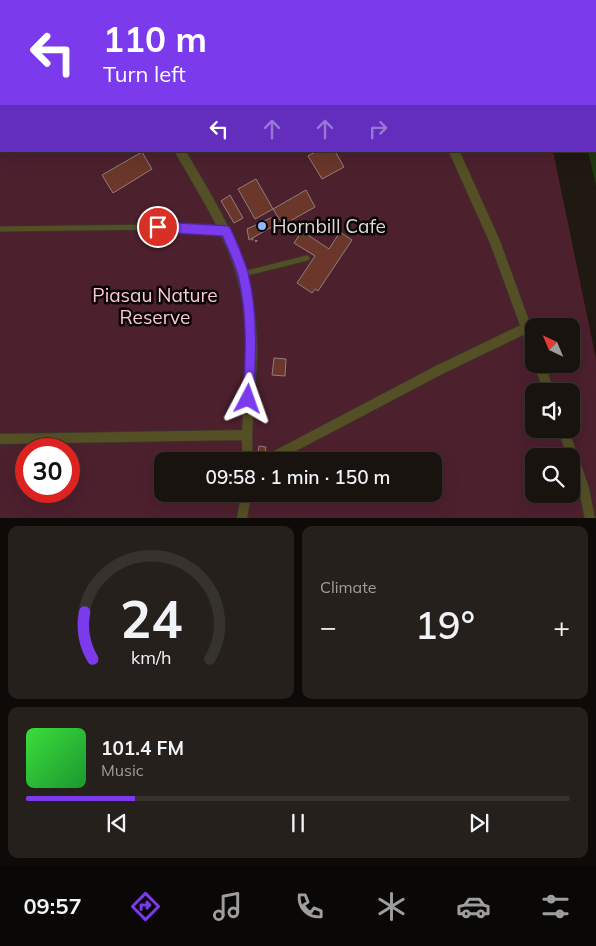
<!DOCTYPE html>
<html lang="en">
<head>
<meta charset="utf-8">
<style>
	body { margin:0; font-family:Mulish,sans-serif; background:#25201c; color:#f1f3f6; height:100vh; display:flex; flex-direction:column; font-size:19px; white-space:nowrap }
	* { box-sizing:border-box; margin:0 }
	p { font-size:16px; color:#9f9e9e }
	.icon { flex:none; width:28px; height:28px; fill:none; stroke:currentColor; stroke-width:2; stroke-linecap:round; stroke-linejoin:round }
	.map { position:relative; height:518px; overflow:hidden }
	.details { display:flex; flex-direction:column; gap:8px; padding:8px; background:#0d0a08; flex:1 }
	.details>* { flex:none }
	.hud { position:absolute; left:0px; top:0px; width:596px; height:152px; box-shadow:0 5px 20px #0002,0 0 0 1px #36322e; background:#7c3aed; color:#fff; overflow:hidden }
	.needle { width:32px; rotate:316deg }
	.fabs { position:absolute; left:525px; top:318px; display:grid; gap:10px }
	.fabs a { display:grid; place-items:center; width:55px; height:55px; border-radius:10px; background:#18130e; box-shadow:0 5px 20px #0002,0 0 0 1px #36322e; font-size:25px }
	.speed { position:absolute; left:15px; top:438px; display:flex; gap:10px; font-size:25px; font-weight:700; text-align:center }
	.speed>* { display:grid; place-content:center; width:65px; height:65px; border-radius:50%; background:#18130e; box-shadow:0 5px 20px #0002,0 0 0 1px #36322e; line-height:1 }
	.speed .limit { border:8px solid #d22; background:#fff; color:#111 }
	.pin { position:absolute; display:grid; place-items:center; width:42px; height:42px; color:#fff; margin:-21px; border:2px solid #fff; border-radius:50%; box-shadow:0 1px 5px #0007 }
	.me { position:absolute; width:55px; margin:-28px; rotate:4deg; stroke-linejoin:round; filter:drop-shadow(0 0 4px #0008) }
	.turn { display:flex; align-items:center; gap:18px; height:105px; padding:0 20px; font-size:22px }
	.turn .icon { width:65px; height:65px; stroke-width:2.5 }
	.turn b { display:block; font-size:35px; line-height:42px }
	.lanes { display:flex; align-items:center; height:48px; padding:0 20px; background:#0003; justify-content:center; gap:25px; direction:ltr }
	.lanes .off { opacity:.35 }
	.big { font-size:38px; font-weight:600; line-height:1.1 }
	.details .card { flex:1; display:flex; flex-direction:column; justify-content:center; gap:8px; min-width:0; padding:0 18px; border-radius:10px; background:#25201c }
	.details .dial { align-items:center; gap:0 }
	.dial svg { height:130px; overflow:visible; fill:none; stroke:#36322e; stroke-width:7; stroke-linecap:round; text-anchor:middle }
	.dial text { fill:#f1f3f6; stroke:none }
	.song { display:flex; align-items:center; gap:15px }
	.cover { width:60px; height:60px; border-radius:8px; background:linear-gradient(135deg,hsl(120 70% 55%),hsl(130 70% 35%)) }
	.played { height:5px; border-radius:2px; background:linear-gradient(90deg,#7c3aed 20%,#36322e 20%) }
	.keys { display:flex; justify-content:space-around; direction:ltr }
	.heat { display:flex; justify-content:space-between; align-items:center; font-size:28px; direction:ltr }
	.details .tiles { flex:1; display:grid; gap:8px; grid-template-columns:1fr 1fr }
	.card:last-child { grid-column:span 2 }
	.trip { position:absolute; left:154px; top:452px; width:288px; height:50px; border-radius:10px; background:#18130e; box-shadow:0 5px 20px #0002,0 0 0 1px #36322e; font-weight:600; line-height:50px; text-align:center }
	.dock { display:flex; height:80px; justify-content:space-around; align-items:center; background:#0a0806; color:#9f9e9e }
	.dock .icon { width:35px; height:35px }
	.dock .current { color:#7c3aed }
	.dock b { font-size:22px; color:#f1f3f6 }
	.map>svg:first-child { display:block }
</style>
</head>
<body>
<div class="map">
<svg width="596" height="519" viewBox="0 0 596 519">
	<rect width="100%" height="100%" fill="#201912"/>
	<!-- green -->
	<path fill="#4d202e" fill-rule="evenodd" d="M0 0H474L1 1V151H553L596 359V518H0ZM534 326H571V364H534ZM534 391H571V429H534ZM26 449H69V491H26ZM534 456H571V494H534ZM162 461H432V494H162Z"/>
	<!-- water -->
	<path fill="#20390d" d="M506 0H596V186L588 151H595V1Z"/>
	<!-- building -->
	<path fill="#6a372a" stroke="#8d807c" d="M317 151H335L344 167 322 179 308 156Z
		M142 152 152 169 113 193 102 175Z
		M256 179 273 209 255 219 238 189Z
		M306 190 315 207 283 225 273 209Z
		M230 195 243 218 234 223 221 201Z
		M273 217 277 224 249 240 247 229Z
		M302 231 329 249 340 232 352 240 318 291 315 289 312 293 297 283 315 256 294 243Z
		M274 358 286 359 285 376 272 375Z
		M259 446 266 447 265 453 258 452Z"/>
	<g fill="none" stroke-linecap="round" stroke-linejoin="round">
		<!-- service casing -->
		<g stroke="#3b342d" stroke-width="7">
			<path id="service" d="M84 0 85 1
				M0 229 158 227 223 231
				M243 274 307 258"/>
		</g>
		<!-- minor casing -->
		<g stroke="#3b342d" stroke-width="12">
			<path id="minor" d="M368 0 370 1
				M251 1 259 0
				M180 151C219 218 250 264 252 344 253 384 244 422 248 461
				M454 151 495 242 534 349
				M539 364 549 391
				M563 429 584 489 590 519
				M0 439 245 435
				M266 461 439 370 526 328
				M242 519 246 494"/>
		</g>
		<!-- path -->
		<path stroke="#7d7670" stroke-width="2" stroke-dasharray="2.5 2.5" stroke-linecap="butt" d="M197 0 198 1
			M252 238 253 241H257L258 243"/>
		<!-- service -->
		<use href="#service" stroke="#554f25" stroke-width="5"/>
		<!-- minor -->
		<use href="#minor" stroke="#554f25" stroke-width="10"/>
	</g>
	<g fill="none" stroke-linecap="round" stroke-linejoin="round">
		<!-- route casing -->
		<g stroke="#51269a" stroke-width="12">
			<path id="route" d="M158 227 226 231C232 245 239 260 243 274 253 315 251 358 248 399"/>
		</g>
		<!-- route -->
		<use href="#route" stroke="#7c3aed" stroke-width="9"/>
	</g>
	<!-- markers -->
	<circle fill="#93b7fd" stroke="#080504" stroke-width="2" cx="262" cy="226" r="5"/>
	<g text-anchor="middle" dominant-baseline="central" stroke-width="5" stroke-linejoin="round" paint-order="stroke">
		<!-- poi labels -->
		<g font-size="19" fill="#dfdad5" stroke="#080504" text-anchor="start">
			<text x="272" y="226">Hornbill Cafe</text>
		</g>
		<!-- park labels -->
		<g font-size="19" fill="#fcc6d3" stroke="#080504">
			<text x="155" y="295">Piasau Nature<tspan x="155" dy="22">Reserve</tspan></text>
		</g>
	</g>
</svg>
<div class="fabs">
<a><svg class="needle" viewBox="-14 -14 28 28"><path d="M0-13l5 13h-10z" fill="#e53935"/><path d="M0 13l5-13h-10z" fill="#9f9e9e"/></svg></a>
<a><svg class="icon" aria-label="sound" viewBox="0 0 24 24"><path d="M4 9h4l5-4v14l-5-4H4zM17 9q2 3 0 6"/></svg></a>
<a><svg class="icon" aria-label="search" viewBox="0 0 24 24"><circle cx="10" cy="10" r="6"/><path d="M15 15l6 6"/></svg></a>
</div>
<div class="speed"><div class="limit">30</div></div>
<div class="pin" style="left:158px;top:227px;background:#d93025"><svg class="icon" aria-label="arrive" viewBox="0 0 24 24"><path d="M6 21V4h12l-3 4 3 4H6"/></svg></div>
<svg class="me" style="left:248px;top:399px" viewBox="-20 -20 40 40"><path d="M0-17L14 15 0 8-14 15z" fill="#7c3aed" stroke="#fff" stroke-width="4"/></svg>
<div class="trip">09:58 · 1 min · 150 m</div>
<div class="hud">
<div class="turn"><svg class="icon" aria-label="left" viewBox="0 0 24 24"><path d="M17 20v-9H6M10 6l-5 5 5 5"/></svg><div><b>110 m</b>Turn left</div></div>
<div class="lanes"><svg class="icon" aria-label="left" viewBox="0 0 24 24"><path d="M17 20v-9H6M10 6l-5 5 5 5"/></svg><svg class="icon off" aria-label="ahead" viewBox="0 0 24 24"><path d="M12 20V5M6 11l6-6 6 6"/></svg><svg class="icon off" aria-label="ahead" viewBox="0 0 24 24"><path d="M12 20V5M6 11l6-6 6 6"/></svg><svg class="icon off" aria-label="right" viewBox="0 0 24 24"><path d="M7 20v-9h11M14 6l5 5-5 5"/></svg></div>
</div>
</div>
<section class="details">
<div class="tiles">
<div class="card dial"><svg viewBox="0 0 100 80">
<path d="M14 69A42 42 0 1 1 86 69"/>
<path d="M14 69A42 42 0 0 1 9 40" stroke="#7c3aed"/>
<text x="50" y="56" font-size="32" font-weight="700">24</text>
<text x="50" y="72" font-size="11">km/h</text>
</svg></div>
<div class="card"><p>Climate</p>
<div class="heat"><a>−</a><b class="big">19°</b><a>+</a></div>
</div>
<div class="card">
<div class="song"><i class="cover"></i><div><b>101.4 FM</b><p>Music</p></div></div>
<div class="played"></div>
<div class="keys"><svg class="icon" aria-label="previous" viewBox="0 0 24 24"><path d="M18 5L8 12l10 7zM5 5v14"/></svg><svg class="icon" aria-label="pause" viewBox="0 0 24 24"><path d="M8 5v14M16 5v14"/></svg><svg class="icon" aria-label="next" viewBox="0 0 24 24"><path d="M6 5l10 7-10 7zM19 5v14"/></svg></div>
</div>
</div>
</section>
<nav class="dock">
<b>09:57</b>
<svg class="icon current" aria-label="directions" viewBox="0 0 24 24"><path d="M12 3l9 9-9 9-9-9zM9 14v-3h6M13 9l2 2-2 2"/></svg>
<svg class="icon" aria-label="music" viewBox="0 0 24 24"><path d="M9 18V5l10-2v13"/><circle cx="6" cy="18" r="3"/><circle cx="16" cy="16" r="3"/></svg>
<svg class="icon" aria-label="phone" viewBox="0 0 24 24"><path d="M5 4h4l2 5-3 2q2 4 5 5l2-3 5 2v4C11 20 4 13 5 4z"/></svg>
<svg class="icon" aria-label="climate" viewBox="0 0 24 24"><path d="M12 3v18M4 7l16 10M4 17L20 7"/></svg>
<svg class="icon" aria-label="car" viewBox="0 0 24 24"><path d="M5 17H2v-5l4-1 3-4h7l3 4 3 1v5h-3M9 17h6M6 11h13"/><circle cx="7" cy="17" r="2"/><circle cx="17" cy="17" r="2"/></svg>
<svg class="icon" aria-label="filters" viewBox="0 0 24 24"><path d="M4 7h16M4 17h16"/><circle cx="9" cy="7" r="2"/><circle cx="15" cy="17" r="2"/></svg>
</nav>
</body>
</html>
